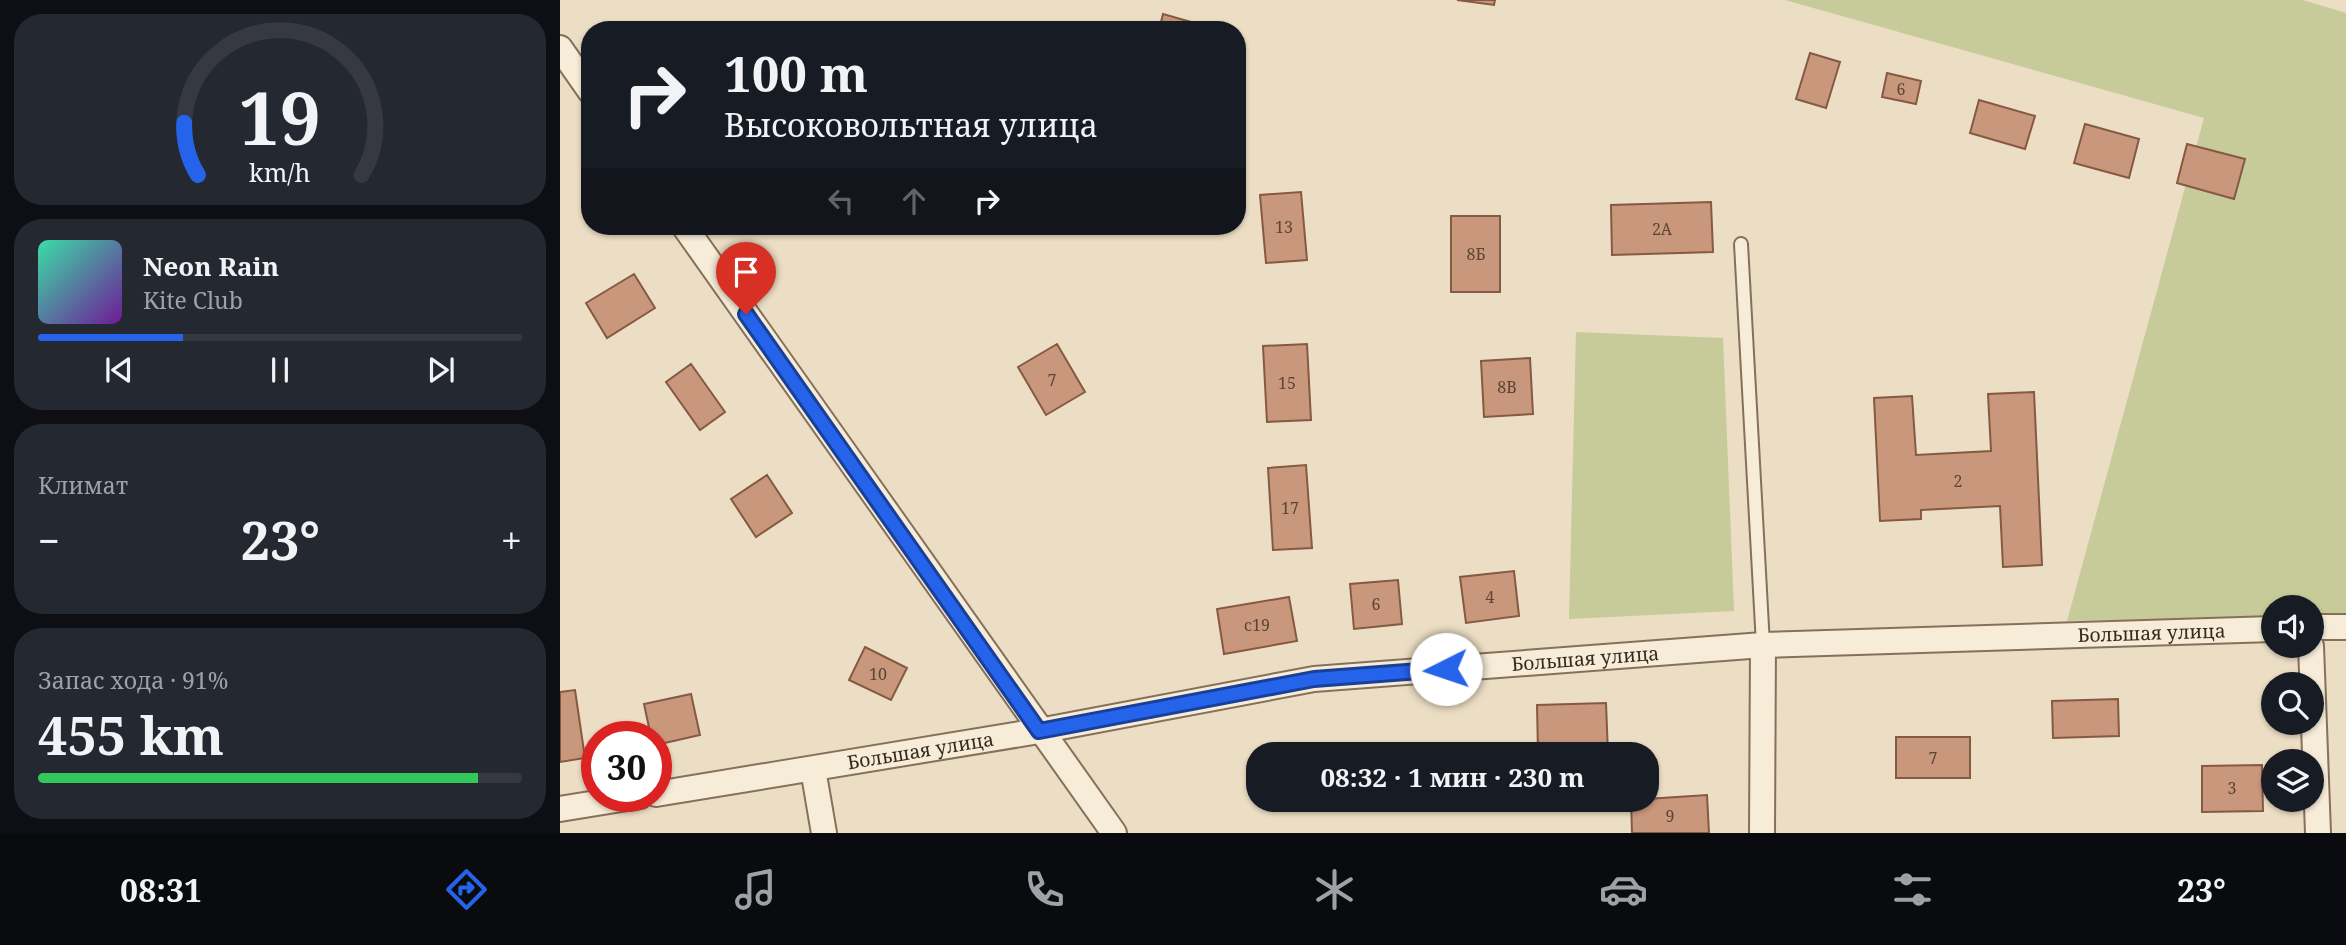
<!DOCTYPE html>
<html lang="ru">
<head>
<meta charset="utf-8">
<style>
	body { margin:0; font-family:"Noto Serif",serif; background:#242831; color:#f1f3f6; height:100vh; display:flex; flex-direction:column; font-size:26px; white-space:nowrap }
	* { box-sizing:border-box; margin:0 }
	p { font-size:23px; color:#9ea1a6 }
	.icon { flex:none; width:38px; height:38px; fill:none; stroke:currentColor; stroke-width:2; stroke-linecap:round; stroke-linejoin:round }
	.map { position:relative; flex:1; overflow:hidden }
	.sheet { display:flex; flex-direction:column; gap:14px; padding:14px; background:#0d0f14; width:560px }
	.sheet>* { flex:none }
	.guide { position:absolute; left:21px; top:21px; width:665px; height:214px; border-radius:28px; box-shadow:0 2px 5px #0004; background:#171b24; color:#f1f3f6; overflow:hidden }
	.fabs { position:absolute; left:1701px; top:595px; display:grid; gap:14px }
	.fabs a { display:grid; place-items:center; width:63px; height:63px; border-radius:50%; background:#171b24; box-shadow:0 2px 5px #0004; font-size:35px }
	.speed { position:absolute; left:21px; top:721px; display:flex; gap:14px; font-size:35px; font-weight:700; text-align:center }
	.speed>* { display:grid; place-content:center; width:91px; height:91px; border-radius:50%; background:#171b24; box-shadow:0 2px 5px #0004; line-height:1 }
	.speed .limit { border:10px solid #d22; background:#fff; color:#111 }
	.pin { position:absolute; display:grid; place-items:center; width:60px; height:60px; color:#fff; margin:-72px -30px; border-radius:50% 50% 50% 0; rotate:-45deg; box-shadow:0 0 7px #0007 }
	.pin .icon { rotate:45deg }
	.me { position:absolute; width:77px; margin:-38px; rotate:266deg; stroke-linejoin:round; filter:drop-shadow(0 0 5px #0008) }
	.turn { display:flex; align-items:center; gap:24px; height:147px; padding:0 28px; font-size:32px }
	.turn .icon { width:91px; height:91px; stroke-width:2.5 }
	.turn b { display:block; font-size:49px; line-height:60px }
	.lanes { display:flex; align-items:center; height:66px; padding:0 28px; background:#0003; justify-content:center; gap:35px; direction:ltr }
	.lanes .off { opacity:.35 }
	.big { font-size:52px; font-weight:700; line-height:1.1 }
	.sheet .widget { flex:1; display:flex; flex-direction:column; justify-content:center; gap:10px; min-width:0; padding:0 24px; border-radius:28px; background:#242831 }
	.sheet .dial { align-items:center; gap:0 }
	.dial svg { height:182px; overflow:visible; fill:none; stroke:#363941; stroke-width:7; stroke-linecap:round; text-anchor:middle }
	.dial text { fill:#f1f3f6; stroke:none }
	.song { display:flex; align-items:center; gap:21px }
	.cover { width:84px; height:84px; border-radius:10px; background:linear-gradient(135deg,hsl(160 70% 55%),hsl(280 70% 35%)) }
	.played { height:7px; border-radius:4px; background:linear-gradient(90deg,#2563eb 30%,#363941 30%) }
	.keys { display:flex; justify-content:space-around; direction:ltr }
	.heat { display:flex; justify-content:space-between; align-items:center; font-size:38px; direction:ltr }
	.charge { height:10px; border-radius:5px; background:linear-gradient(90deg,#34c759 91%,#363941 0) }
	.trip { position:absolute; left:686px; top:742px; width:413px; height:70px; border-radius:28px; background:#171b24; box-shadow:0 2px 5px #0004; font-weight:700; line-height:70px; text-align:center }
	.tabs { display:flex; height:112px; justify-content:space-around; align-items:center; background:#090b0e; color:#9ea1a6 }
	.tabs .icon { width:49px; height:49px }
	.tabs .active { color:#2563eb }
	.tabs b { font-size:32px; color:#f1f3f6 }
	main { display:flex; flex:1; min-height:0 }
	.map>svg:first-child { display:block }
</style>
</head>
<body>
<main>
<section class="sheet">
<div class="widget dial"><svg viewBox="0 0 100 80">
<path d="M14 69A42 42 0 1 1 86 69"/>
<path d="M14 69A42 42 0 0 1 8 46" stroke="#2563eb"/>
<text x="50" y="56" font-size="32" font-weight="700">19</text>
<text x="50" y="72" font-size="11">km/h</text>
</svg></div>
<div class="widget">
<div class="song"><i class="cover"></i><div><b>Neon Rain</b><p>Kite Club</p></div></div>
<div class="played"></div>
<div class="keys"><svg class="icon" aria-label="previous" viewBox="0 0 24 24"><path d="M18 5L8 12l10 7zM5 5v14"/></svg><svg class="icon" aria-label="pause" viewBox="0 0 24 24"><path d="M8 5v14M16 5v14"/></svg><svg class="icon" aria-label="next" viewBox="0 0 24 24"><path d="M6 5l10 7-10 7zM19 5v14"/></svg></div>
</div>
<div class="widget"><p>Климат</p>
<div class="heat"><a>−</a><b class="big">23°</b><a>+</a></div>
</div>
<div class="widget"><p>Запас хода · 91%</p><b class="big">455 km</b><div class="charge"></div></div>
</section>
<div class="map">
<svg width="1786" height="833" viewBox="0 0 1786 833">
	<rect width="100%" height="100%" fill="#ecdec4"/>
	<!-- green -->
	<path fill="#c7ca99" d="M1225 0H1743L1786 13V615L1752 616V607H1713V617L1507 621 1644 118Z
		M1016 332 1163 338 1174 611 1009 619Z"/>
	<!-- building -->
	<path fill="#c9987c" stroke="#855942" stroke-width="2" d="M897 0H935L934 5Z
		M603 14 631 22 629 30H599Z
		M1250 53 1280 62 1266 108 1236 99Z
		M1327 73 1361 81 1356 104 1322 97Z
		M1419 100 1475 116 1465 149 1410 133Z
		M1525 124 1579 139 1569 178 1514 163Z
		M1627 144 1685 159 1674 199 1617 183Z
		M741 192 747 260 706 263 700 195Z
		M1151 202 1153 252 1052 255 1051 205Z
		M891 216H940V292H891Z
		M74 274 95 308 47 338 26 303Z
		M497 344 525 392 486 415 458 367Z
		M747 344 751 420 707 422 703 346Z
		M970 358 973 414 924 417 921 361Z
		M131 364 165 412 140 430 106 382Z
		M1474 392 1482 565 1443 567 1440 506 1361 510V519L1320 521 1314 398 1352 396 1356 455 1431 451 1428 394Z
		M746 465 752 548 713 550 708 468Z
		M207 475 232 513 196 537 171 499Z
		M954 571 959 616 906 623 900 577Z
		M838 580 842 624 794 629 790 584Z
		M729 597 737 641 664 654 657 609Z
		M305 647 347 668 331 700 289 680Z
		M15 690 25 758 0 762V692Z
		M131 694 140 735 96 745V737H91L84 704Z
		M1558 699 1559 736 1493 738 1492 701Z
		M1046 703 1048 754 978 753 977 705Z
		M1336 737H1410V778H1336Z
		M1702 765 1703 811 1642 812V766Z
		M1147 795 1149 833H1072L1071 800Z"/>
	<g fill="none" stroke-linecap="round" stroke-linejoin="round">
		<!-- service casing -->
		<g stroke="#86705b" stroke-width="16">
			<path id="service" d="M1181 244 1203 645"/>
		</g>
		<!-- minor casing -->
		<g stroke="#86705b" stroke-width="28">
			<g id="minor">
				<path d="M0 48 30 91"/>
				<path d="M124 226 554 833"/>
				<path d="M1752 627H1786"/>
				<path d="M1751 646 1758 833"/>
				<path d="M253 769 264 833"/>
				<path id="s1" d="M96 794 479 731 754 679 1203 645 1713 629"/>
				<path d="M0 809 80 796"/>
				<path d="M1202 833 1203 645"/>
			</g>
		</g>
		<!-- service -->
		<use href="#service" stroke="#f7ecd7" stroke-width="12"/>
		<!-- minor -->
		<use href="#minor" stroke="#f7ecd7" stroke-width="24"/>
	</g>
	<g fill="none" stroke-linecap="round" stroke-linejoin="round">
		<!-- route casing -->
		<g stroke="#184099" stroke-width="18">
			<path id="route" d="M186 314 479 731 754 679 886 669"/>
		</g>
		<!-- route -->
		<use href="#route" stroke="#2563eb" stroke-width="12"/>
	</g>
	<g text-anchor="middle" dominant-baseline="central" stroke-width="6" stroke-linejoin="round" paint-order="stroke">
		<!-- number labels -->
		<g font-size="16" fill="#5c4536">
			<text x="1341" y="89">6</text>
			<text x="724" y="227">13</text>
			<text x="1102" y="229">2А</text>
			<text x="916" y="254">8Б</text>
			<text x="492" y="380">7</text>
			<text x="727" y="383">15</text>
			<text x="947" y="387">8В</text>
			<text x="1398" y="481">2</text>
			<text x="730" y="508">17</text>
			<text x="930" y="597">4</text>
			<text x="816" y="604">6</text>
			<text x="697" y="625">с19</text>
			<text x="318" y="674">10</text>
			<text x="1373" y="758">7</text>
			<text x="1672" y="788">3</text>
			<text x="1110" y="816">9</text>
		</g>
		<!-- street labels -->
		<g font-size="19" fill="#37291f" stroke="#f4e9d4">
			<text stroke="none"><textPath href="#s1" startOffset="1507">Большая улица</textPath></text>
			<text stroke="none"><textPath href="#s1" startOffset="940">Большая улица</textPath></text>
			<text stroke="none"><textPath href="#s1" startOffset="268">Большая улица</textPath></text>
		</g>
	</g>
</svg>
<div class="fabs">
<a><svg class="icon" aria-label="sound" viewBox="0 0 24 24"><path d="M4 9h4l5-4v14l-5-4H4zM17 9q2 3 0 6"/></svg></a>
<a><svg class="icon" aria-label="search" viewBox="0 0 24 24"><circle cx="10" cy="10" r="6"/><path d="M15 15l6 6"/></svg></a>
<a><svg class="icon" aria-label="layers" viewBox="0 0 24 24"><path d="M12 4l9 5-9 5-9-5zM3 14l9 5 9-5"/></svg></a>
</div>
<div class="speed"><div class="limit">30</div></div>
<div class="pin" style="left:186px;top:314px;background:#d93025"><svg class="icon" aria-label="arrive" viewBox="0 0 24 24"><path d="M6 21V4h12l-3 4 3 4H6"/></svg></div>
<svg class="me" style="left:886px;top:669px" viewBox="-20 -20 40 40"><circle r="19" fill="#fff"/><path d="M0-13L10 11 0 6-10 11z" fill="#2563eb"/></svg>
<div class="trip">08:32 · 1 мин · 230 m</div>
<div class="guide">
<div class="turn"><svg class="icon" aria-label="right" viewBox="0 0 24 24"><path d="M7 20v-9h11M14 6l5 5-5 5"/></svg><div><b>100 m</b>Высоковольтная улица</div></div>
<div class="lanes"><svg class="icon off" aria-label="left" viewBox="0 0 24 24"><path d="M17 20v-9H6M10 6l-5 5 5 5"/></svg><svg class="icon off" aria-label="ahead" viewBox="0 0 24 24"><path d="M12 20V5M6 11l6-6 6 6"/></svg><svg class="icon" aria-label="right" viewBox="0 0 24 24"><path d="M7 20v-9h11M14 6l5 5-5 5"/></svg></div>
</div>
</div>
</main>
<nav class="tabs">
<b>08:31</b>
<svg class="icon active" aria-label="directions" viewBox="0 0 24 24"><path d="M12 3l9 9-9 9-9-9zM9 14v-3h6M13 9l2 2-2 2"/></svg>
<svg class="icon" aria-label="music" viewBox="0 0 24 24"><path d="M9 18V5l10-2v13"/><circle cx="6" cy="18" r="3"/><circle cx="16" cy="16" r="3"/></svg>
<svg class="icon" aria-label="phone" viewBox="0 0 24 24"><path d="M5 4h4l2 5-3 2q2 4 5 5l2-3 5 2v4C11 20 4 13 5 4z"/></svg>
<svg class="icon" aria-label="climate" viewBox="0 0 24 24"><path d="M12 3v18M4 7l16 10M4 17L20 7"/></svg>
<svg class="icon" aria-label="car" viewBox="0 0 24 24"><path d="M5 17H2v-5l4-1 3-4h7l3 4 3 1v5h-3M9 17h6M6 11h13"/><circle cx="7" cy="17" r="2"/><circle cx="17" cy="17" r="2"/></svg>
<svg class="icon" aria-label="filters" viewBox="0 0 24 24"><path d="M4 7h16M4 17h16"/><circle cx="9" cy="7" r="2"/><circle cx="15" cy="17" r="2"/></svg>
<b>23°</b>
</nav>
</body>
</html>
